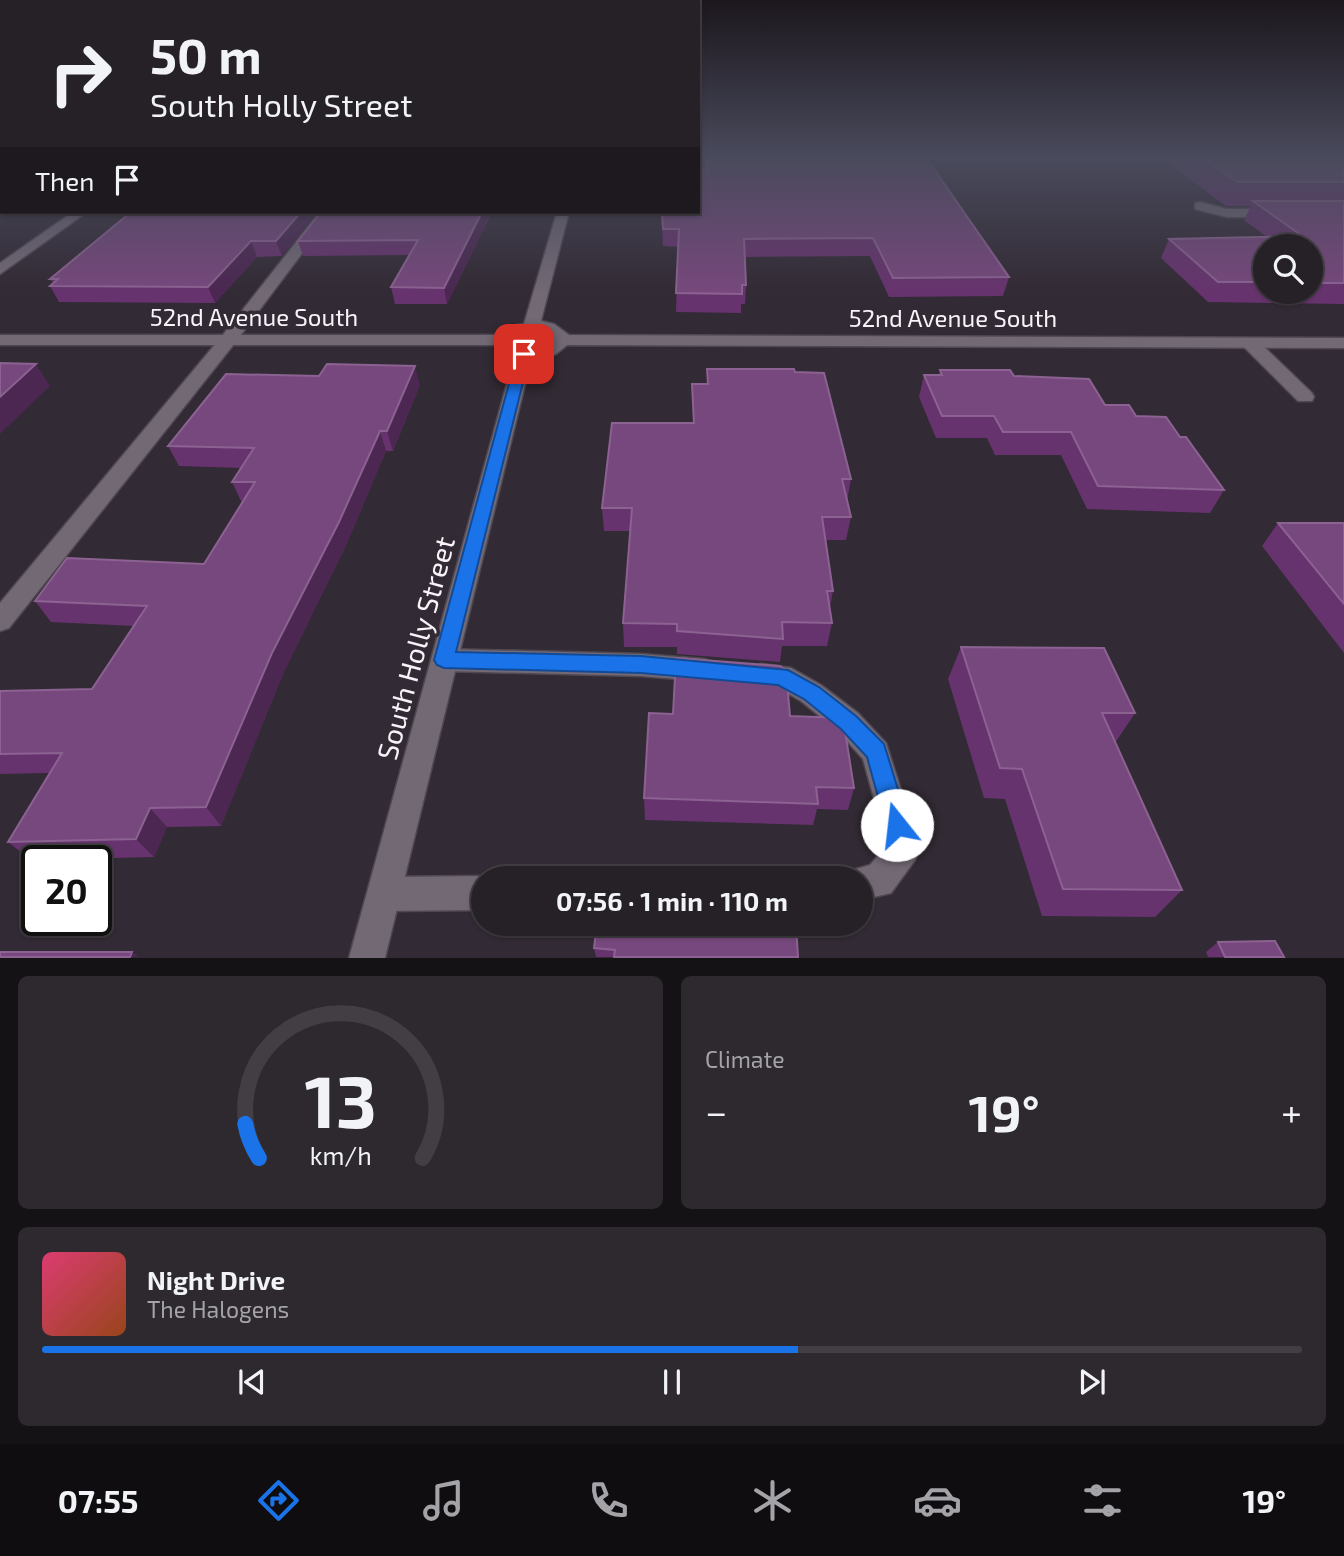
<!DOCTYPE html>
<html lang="en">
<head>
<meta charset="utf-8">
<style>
	body { margin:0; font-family:"Exo 2",sans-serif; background:#2e282f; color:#f1f3f6; height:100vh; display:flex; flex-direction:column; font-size:26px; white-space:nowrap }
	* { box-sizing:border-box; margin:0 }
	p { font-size:23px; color:#a4a3a7 }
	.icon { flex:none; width:38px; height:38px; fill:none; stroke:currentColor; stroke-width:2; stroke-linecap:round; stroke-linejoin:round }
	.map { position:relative; height:958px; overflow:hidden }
	.side { display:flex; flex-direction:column; gap:18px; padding:18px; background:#151215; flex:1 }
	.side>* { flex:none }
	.top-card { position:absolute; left:0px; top:0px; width:700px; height:214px; box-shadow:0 2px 5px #0004,0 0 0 2px #423e44; background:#262027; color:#f1f3f6; overflow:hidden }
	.buttons { position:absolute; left:1253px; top:234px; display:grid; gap:14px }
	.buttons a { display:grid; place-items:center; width:70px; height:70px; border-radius:50%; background:#262027; box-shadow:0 2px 5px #0004,0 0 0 2px #423e44; font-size:35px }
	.speed { position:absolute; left:21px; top:845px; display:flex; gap:14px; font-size:35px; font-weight:700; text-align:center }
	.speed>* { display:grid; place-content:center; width:91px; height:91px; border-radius:50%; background:#262027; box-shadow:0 2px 5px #0004,0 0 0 2px #423e44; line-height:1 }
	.speed .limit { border:4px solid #111; border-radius:10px; background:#fff; color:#111 }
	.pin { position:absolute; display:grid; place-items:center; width:60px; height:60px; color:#fff; margin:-30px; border-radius:14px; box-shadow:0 4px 10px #0006 }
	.me { position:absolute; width:77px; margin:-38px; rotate:344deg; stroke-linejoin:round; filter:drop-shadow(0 0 5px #0008) }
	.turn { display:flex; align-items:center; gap:24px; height:147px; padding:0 35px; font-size:32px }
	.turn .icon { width:91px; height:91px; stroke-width:2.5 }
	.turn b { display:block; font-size:49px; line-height:60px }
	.then { display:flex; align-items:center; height:66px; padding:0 35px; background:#0003; gap:14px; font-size:26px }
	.big { font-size:52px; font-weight:700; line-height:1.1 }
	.side .tile { flex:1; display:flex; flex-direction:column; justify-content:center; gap:10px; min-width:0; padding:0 24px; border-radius:10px; background:#2e282f }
	.side .dial { align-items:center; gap:0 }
	.dial svg { height:182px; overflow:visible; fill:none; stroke:#423e44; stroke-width:7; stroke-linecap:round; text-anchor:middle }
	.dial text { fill:#f1f3f6; stroke:none }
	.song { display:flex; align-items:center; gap:21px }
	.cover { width:84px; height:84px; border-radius:10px; background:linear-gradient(135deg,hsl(340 70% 55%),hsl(20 70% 35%)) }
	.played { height:7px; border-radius:4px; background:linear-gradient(90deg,#1a73e8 60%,#423e44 60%) }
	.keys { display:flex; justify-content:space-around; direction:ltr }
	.heat { display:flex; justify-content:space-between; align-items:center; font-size:38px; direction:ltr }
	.side .tiles { flex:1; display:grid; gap:18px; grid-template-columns:1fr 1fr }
	.tile:last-child { grid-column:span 2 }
	.trip { position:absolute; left:471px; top:866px; width:402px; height:70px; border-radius:35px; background:#262027; box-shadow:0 2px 5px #0004,0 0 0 2px #423e44; font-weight:700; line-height:70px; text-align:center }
	.tab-bar { display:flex; height:112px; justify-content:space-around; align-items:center; background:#0f0d10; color:#a4a3a7 }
	.tab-bar .icon { width:49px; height:49px }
	.tab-bar .selected { color:#1a73e8 }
	.tab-bar b { font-size:32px; color:#f1f3f6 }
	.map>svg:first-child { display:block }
</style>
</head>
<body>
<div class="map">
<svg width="1344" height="958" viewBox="0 0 1344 958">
	<rect width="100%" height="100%" fill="#322a34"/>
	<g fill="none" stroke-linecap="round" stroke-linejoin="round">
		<!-- lane casing -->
		<g stroke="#4f4850" stroke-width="3">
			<path id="lane" d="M1200 202 1227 209H1275L1281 213 1275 217H1227L1195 209V203Z
				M320 212H333L234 344 9 628 0 631V603L222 336Z
				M1250 338 1256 339 1312 393 1314 397 1312 401H1298L1244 347 1242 343Z
				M444 649 641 654 704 659 713 662 717 670 713 678 704 681 641 676 444 671 435 668 431 660 435 652Z
				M761 664 791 668 821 685 858 713 886 743 920 849 915 860 891 893 861 900V878H846L849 871 870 865 887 845 863 759 838 731 801 701 777 687 751 683 748 675 751 667Z
				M483 876 488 878H483V910L384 911 372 906 367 894 372 882 384 877Z"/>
		</g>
		<!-- street casing -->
		<g stroke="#4f4850" stroke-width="3">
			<path id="street" d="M73 212H87L0 274V263Z
				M557 212H569L541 321 554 324 569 335 1344 338V348L567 345 556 354 531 360 385 958H349L514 358 504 351 501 345H0V335H503L512 326 524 324ZM538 331 544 332 554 340C544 349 529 355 518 345L516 341 523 334Z"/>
		</g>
		<!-- lane -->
		<use href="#lane" fill="#736975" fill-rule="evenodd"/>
		<!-- street -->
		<use href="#street" fill="#736975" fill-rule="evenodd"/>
	</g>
	<!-- wall -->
	<path fill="#67336e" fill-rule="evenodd" d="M704 159H927L1009 277 1003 296 889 297 870 256 745 257 746 285 745 304H741V313L676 312 678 247 663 246 661 212H698L705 170Z
		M1163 159H1344V304L1208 302 1161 258 1169 239 1267 237 1244 220 1251 206H1226ZM1265 247H1311V292H1265Z
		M131 212H317L282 256 257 257 215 303 59 302 50 286 53 283 50 279Z
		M321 212H492L447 304H395L391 287 409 255 303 256 298 241Z
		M707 369 795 372 851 479 847 501 851 517 846 540H826L833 591 830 607 832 623 827 646H782L780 662 677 654V647H624L623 623 630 531H604L602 508 693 423 692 384H707Z
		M940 370 1014 376 1105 405 1136 416 1180 437 1224 490 1210 513 1087 509 1061 455H995L987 438H936L919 397 924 375H939Z
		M420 385 393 451H386L347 543 283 674 221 826 167 827 154 857 31 860 8 842 50 773 0 774V691L92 689 134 626 51 622 35 601 204 564 242 503 232 482 242 468 179 466 168 446Z
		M1278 523H1344V653L1262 546Z
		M961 647 1135 713 1115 743 1182 890 1155 917 1042 916 1005 799 984 798 948 679Z
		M790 716 854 788 848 810 817 809 813 825 645 820 644 798Z
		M1218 942 1284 957H1208L1206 952Z
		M594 948 798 957H596Z"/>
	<!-- shaded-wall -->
	<path fill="#4b2751" d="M2 196V212H8L0 217V197Z
		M301 212H317L282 256 276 241Z
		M482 212H492L447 304 444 288Z
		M251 241 257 257 215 303 208 287Z
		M36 364 50 386 0 434V397Z
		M415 366 420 385 393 451 387 431Z
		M380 431 386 451 347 543 283 674 221 826 206 807 272 653Z
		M150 808 167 827 154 857 136 839Z
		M132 952 139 957H130Z"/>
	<!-- building -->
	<path fill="#77487d" stroke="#8b6291" stroke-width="2" d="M0 159H2V196L0 197Z
		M706 159H927L1009 277 893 278 873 238 744 239 746 285H742V294L676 293 679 229H663L662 212H698V170H707Z
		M1204 159H1344V182H1237Z
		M1253 201H1344V283H1311V247H1265V282H1218L1169 239 1302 236Z
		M131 212H301L276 241H251L208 287 50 286 58 279H50Z
		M321 212H482L444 288 391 287 418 240 298 241Z
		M0 363 36 364 0 397Z
		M327 364 415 366 387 431H380L339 522 272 653 206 807 150 808 136 839 8 842 62 753 0 754V691L92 689 147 606 35 601 67 558 204 564 255 482H232L254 448 168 446 226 374 319 376Z
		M707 369H794L795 372 824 373 851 479H842L851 517H822L833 591H827L832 623 782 622 783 639 677 631V624L623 623 632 508H602L612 423H694L692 384H708Z
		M940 370H1010L1014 376 1089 379 1105 405H1129L1136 416 1166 417 1180 437H1186L1224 490 1098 486 1071 432H1003L994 416H942L924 375H942Z
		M1278 523H1344V604Z
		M961 647 1104 648 1135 713H1102L1182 890 1063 889 1022 769 1000 768Z
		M676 658 780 666 786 670 790 716 843 718 854 788 816 787 818 804 644 798 649 713 673 714Z
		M597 924H796L798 957H614L615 950 594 948Z
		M1275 941 1284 957H1225L1218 942Z
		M0 952H132L130 957H0Z"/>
	<!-- sky -->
	<linearGradient id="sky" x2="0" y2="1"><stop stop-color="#1c171d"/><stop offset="0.54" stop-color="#494a5c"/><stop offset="1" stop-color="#494a5c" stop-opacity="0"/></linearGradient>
	<rect width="1344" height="293" fill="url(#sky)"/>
	<!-- route -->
	<path fill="#1a73e8" stroke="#114b97" stroke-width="2" d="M524 350 530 354 456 652 641 656 788 670 819 687 856 716 884 744 909 825 905 833 897 836 888 833 867 757 841 729 804 699 778 685 641 673 444 668 437 665 434 660 517 354Z"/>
	<g text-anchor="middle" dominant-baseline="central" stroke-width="7" stroke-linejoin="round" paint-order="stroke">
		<!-- street labels -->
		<g font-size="24" fill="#f8f2f9" stroke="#322a34">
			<text x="254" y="316">52nd Avenue South</text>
			<text x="953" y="317">52nd Avenue South</text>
		</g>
		<!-- near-street labels -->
		<g font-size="28" fill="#f8f2f9" stroke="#322a34">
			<text transform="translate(415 648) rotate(-75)">South Holly Street</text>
		</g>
	</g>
</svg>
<div class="buttons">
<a><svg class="icon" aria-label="search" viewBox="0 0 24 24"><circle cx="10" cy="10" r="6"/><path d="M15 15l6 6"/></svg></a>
</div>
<div class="speed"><div class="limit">20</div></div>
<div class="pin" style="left:524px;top:354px;background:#d93025"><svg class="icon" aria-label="arrive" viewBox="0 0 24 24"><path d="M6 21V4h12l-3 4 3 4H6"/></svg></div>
<svg class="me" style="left:897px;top:825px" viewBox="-20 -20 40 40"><circle r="19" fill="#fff"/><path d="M0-13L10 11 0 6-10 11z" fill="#1a73e8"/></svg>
<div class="trip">07:56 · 1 min · 110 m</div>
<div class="top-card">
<div class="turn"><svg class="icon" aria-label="right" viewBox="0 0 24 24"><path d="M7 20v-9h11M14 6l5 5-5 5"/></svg><div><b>50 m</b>South Holly Street</div></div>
<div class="then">Then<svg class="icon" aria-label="arrive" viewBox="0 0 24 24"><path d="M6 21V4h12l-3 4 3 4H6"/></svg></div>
</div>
</div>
<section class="side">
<div class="tiles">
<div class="tile dial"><svg viewBox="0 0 100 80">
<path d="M14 69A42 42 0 1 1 86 69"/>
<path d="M14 69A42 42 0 0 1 8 54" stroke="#1a73e8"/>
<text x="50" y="56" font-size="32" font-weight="700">13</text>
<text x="50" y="72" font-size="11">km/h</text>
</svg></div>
<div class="tile"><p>Climate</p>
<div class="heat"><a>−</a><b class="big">19°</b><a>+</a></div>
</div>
<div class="tile">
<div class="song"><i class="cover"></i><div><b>Night Drive</b><p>The Halogens</p></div></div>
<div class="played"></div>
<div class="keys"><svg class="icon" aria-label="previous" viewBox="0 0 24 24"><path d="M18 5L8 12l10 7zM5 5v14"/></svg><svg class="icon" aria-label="pause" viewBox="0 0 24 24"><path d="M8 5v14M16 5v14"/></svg><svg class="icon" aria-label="next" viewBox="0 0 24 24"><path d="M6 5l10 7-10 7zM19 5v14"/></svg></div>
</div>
</div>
</section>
<nav class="tab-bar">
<b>07:55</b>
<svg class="icon selected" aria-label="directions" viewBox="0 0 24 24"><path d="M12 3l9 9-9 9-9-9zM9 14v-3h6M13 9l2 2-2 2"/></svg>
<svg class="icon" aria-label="music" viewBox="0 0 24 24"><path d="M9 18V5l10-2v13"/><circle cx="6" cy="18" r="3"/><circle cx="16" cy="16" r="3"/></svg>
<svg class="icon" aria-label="phone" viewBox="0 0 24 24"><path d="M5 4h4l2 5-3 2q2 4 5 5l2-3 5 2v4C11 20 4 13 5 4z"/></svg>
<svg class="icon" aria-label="climate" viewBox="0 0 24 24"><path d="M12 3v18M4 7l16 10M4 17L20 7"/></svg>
<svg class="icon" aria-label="car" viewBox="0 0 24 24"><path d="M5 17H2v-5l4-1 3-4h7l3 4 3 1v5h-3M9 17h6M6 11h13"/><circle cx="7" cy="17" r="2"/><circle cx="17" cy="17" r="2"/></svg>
<svg class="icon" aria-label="filters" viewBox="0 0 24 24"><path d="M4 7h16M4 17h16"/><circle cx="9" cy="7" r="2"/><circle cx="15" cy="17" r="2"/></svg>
<b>19°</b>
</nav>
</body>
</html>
